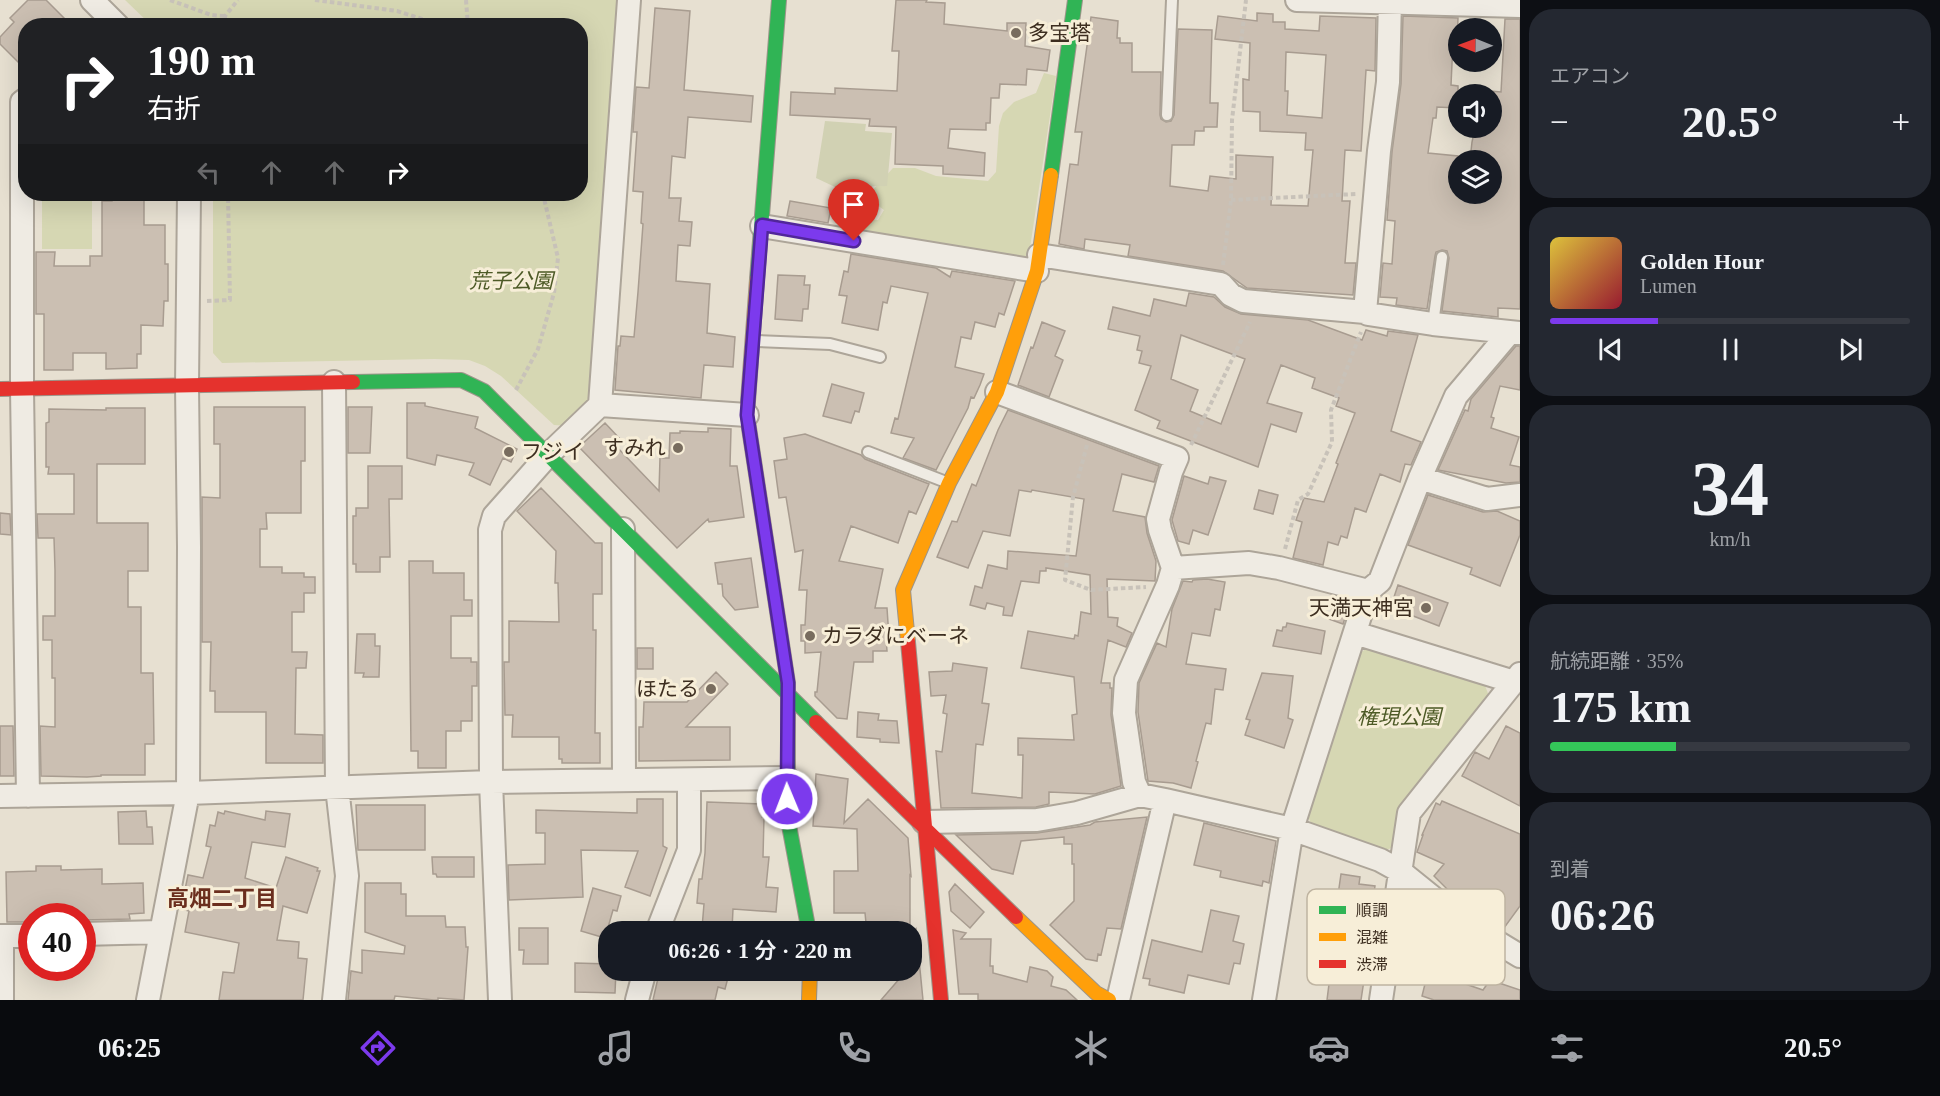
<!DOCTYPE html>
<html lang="ja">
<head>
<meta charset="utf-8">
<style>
	body { margin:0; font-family:"Times New Roman","Noto Sans JP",serif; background:#242831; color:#f1f3f6; height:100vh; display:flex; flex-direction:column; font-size:22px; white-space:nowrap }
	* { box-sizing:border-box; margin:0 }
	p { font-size:20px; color:#9ea1a6 }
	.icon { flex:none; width:33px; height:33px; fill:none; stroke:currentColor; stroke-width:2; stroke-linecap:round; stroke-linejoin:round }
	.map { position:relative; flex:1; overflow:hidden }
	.panel { display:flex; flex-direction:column; gap:9px; padding:9px; background:#0d0f14; width:420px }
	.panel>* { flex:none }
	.banner { position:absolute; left:18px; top:18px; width:570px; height:183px; border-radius:24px; box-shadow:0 6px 24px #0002; background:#202124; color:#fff; overflow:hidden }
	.needle { width:39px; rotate:271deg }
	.fabs { position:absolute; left:1448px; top:18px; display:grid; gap:12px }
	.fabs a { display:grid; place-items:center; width:54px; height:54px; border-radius:50%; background:#171b24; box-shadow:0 6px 24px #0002; font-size:30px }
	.speed { position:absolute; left:18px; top:903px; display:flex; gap:12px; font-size:30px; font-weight:700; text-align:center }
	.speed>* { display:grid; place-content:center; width:78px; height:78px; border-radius:50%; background:#171b24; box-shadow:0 6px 24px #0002; line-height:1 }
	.speed .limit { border:9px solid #d22; background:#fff; color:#111 }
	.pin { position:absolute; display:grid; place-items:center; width:51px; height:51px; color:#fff; margin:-62px -26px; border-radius:50% 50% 50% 0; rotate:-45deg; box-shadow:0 0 6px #0007 }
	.pin .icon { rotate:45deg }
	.me { position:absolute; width:66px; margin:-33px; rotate:359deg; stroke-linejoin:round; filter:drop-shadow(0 0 4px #0008) }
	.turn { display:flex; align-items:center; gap:21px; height:126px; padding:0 30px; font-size:27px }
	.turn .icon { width:78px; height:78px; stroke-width:2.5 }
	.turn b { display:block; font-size:42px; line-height:51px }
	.lanes { display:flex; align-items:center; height:57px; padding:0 30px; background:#0003; justify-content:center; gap:30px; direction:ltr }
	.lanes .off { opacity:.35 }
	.big { font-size:45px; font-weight:600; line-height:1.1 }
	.panel .widget { flex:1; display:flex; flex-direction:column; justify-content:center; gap:9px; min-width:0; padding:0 21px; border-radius:24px; background:#242831 }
	.panel .dial { align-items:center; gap:0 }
	.dial b { font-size:78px; line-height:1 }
	.song { display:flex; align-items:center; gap:18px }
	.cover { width:72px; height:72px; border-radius:9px; background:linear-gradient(135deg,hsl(50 70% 55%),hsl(350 70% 35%)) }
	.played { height:6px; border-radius:3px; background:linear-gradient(90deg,#7c3aed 30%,#363941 30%) }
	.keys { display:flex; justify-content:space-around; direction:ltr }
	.heat { display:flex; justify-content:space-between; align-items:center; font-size:33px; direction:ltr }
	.charge { height:9px; border-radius:4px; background:linear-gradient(90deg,#34c759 35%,#363941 0) }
	.trip { position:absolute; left:598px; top:921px; width:324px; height:60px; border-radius:24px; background:#171b24; box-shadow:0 6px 24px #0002; font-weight:600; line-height:60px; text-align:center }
	.dock { display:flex; height:96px; justify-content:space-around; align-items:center; background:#090b0e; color:#9ea1a6 }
	.dock .icon { width:42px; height:42px }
	.dock .active { color:#7c3aed }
	.dock b { font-size:27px; color:#f1f3f6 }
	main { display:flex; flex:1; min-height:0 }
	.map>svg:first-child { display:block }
</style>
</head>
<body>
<main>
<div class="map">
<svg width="1520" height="1000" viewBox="0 0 1520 1000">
	<rect width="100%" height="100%" fill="#e7e0d1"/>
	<!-- green -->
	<path fill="#d6d7b3" d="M125 0H620L591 401 570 426 554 425 501 376 485 366 469 360 434 359 222 363 213 353V194H580V26L151 25Z
		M1044 73 1056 76 1028 261 844 230 842 224 844 218H858L878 220 884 210 869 199 871 192 893 168H915L936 176 988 181 996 172 999 126 1003 113 1014 102 1036 93Z
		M42 194H92V249H42Z
		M1373 645 1483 680 1490 699 1394 846 1384 852 1311 823 1306 813 1356 655Z"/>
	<!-- cemetery -->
	<path fill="#d1d1b3" d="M825 121 866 124 865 131 892 133 887 186 835 187 816 178Z"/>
	<!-- building -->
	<path fill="#cbbfb2" stroke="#a89c90" stroke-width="1.5" fill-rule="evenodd" d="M28 0H46L72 26H26V70L0 44V37L14 22 10 18Z
		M896 0H927L926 2 945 3 944 24 1007 31V23H1026L1025 46 1050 50 1047 71 1027 69 1026 85 1000 84 999 98H991L990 123H986V130L950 129 948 148 985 153 984 176 943 174V166L895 164 896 127 869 126 870 119 790 115 791 92 835 94V88L897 91 899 51H892Z
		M655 8 690 11 684 90 753 96 751 122 688 117 685 158 672 156 669 198H681L679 221 692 222 690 246 678 245 676 281 710 284 707 333 735 337 733 367 704 365 701 398 615 390 618 346H620L621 336 634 337 638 292 643 224 641 223 643 192 633 191 637 132H633L636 87 649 88Z
		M1257 13 1273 14V22H1285V29L1319 31 1320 16 1376 18 1375 71 1366 70 1361 151 1345 150 1342 201H1350L1345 263H1356L1353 295 1247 288 1223 271 1128 256 1130 245 1085 239 1084 249 1059 244 1070 164 1078 165 1082 132H1075L1091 17 1118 21 1117 38H1120V43H1132V72H1161L1160 115 1161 119 1166 122 1171 121 1174 115 1178 29 1212 30 1210 103H1218L1217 127H1204V131H1195L1194 145H1172L1170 186 1208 191 1210 176 1236 179V155L1273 157 1271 205 1308 206 1313 150H1305L1306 133 1260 131V112L1243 111V79L1249 80 1250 43 1215 39 1218 16 1257 21ZM1286 52 1326 55 1322 118 1287 115 1288 91H1285Z
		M1403 16 1458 18 1457 43 1453 42 1451 85 1458 86V108L1437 107 1436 118H1433L1428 153 1458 156V194H1491V160H1470L1472 142 1475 128H1491V91L1501 92 1505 19H1520V309L1498 308V317L1442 311 1449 258 1447 251 1442 250 1436 252 1435 256 1427 309 1396 305 1397 298 1380 297 1383 263 1392 264 1395 221 1387 220 1392 152 1401 84Z
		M112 194H144V225H165V264H168V301H164L163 326 141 325V354H137V368L106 369V353H73V370H44V314H36V252H55L54 266H90V256H102V201H112Z
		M790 201 831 208 828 223 787 216Z
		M851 254 936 268 950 277 952 271 1015 281 1004 315 999 313 995 327 975 322 971 339 961 337 955 367 984 374 980 385 974 398 971 397 968 408 936 470 903 458 914 438 891 433 895 418 898 419 928 293 891 286 887 303 883 302 878 330 842 323 847 296 839 295 844 271 848 272Z
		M778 275 805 276 804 285H810L808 309H803L802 321 775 319Z
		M1189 293 1214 297 1225 307 1241 314 1308 320 1362 340 1366 330 1387 336 1388 331 1418 335 1391 431 1421 442 1411 465 1405 464 1400 482 1380 474 1366 512 1355 508 1347 538 1341 536 1338 545 1328 542 1323 565 1293 558 1302 522 1296 520 1304 498 1324 502 1338 464 1336 463 1355 413 1336 406 1339 398 1312 388 1315 378 1281 365 1267 403 1302 413 1296 432 1271 424 1258 467 1157 428 1160 421 1135 410 1151 366 1139 363 1142 351 1137 350 1140 336 1108 329 1113 307 1150 316 1154 299 1186 306ZM1181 335 1245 359 1221 424 1190 411 1198 390 1171 379Z
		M1042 322 1065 331 1055 356 1063 360 1049 397 1018 385 1031 347 1033 348Z
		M1516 346H1520V390L1500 386 1491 417 1494 418 1491 428 1519 437 1510 465 1520 467V482L1506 483 1438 470 1465 410 1468 411 1471 399Z
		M832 384 864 393 859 412 855 411 851 423 823 416Z
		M407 403H425V406L478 417 475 428 517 449 511 462 503 458 490 485 469 475 474 463 437 455 435 465 407 458Z
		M214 407H305V461H301V513H266L267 529H260V567H282V573H304V577H315V593H304V612H292V652H307L306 668H296L295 734 323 735V763H266V712H215V691H210L211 642H202V497L220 498V444H214Z
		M348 407H372L370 453H348Z
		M106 408H145V464H97V523H148V571H128V607H141V673H153L154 744H145V775H101V776L87 777 41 776 40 726 55 727V678H52V640H43V616H55V570L54 538H38L37 514H74V474H48L49 467H46V423L49 422V409L106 410Z
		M1008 410 1159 466 1154 482 1122 474 1113 511 1145 517 1147 533 1156 561 1155 581 1107 579 1108 617 1118 618 1117 626 1132 633 1126 647 1108 640 1101 683H1110V688H1112L1111 715 1121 786 1095 794 1049 792V804L1036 807 941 808 936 751 942 752 947 714 943 713 946 695 931 696 929 672 952 671 953 663 987 668 982 703 989 704 983 745 976 744 972 793 1022 798 1023 755H1018V738L1074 740 1072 715 1077 714 1074 677 1021 668 1028 631 1074 639 1075 635 1078 636 1081 612 1091 614 1090 575 1046 568V571H1040L1039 583 1021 581 1012 616 1003 615 1004 607 987 603 985 609 970 605 975 586 982 588 988 565 1007 569 1008 551 1076 556 1084 499 1032 490 1031 492 1019 490 1010 536 983 531 968 568 937 557 952 521 957 522 972 484 976 486 998 430Z
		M605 423 620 439 614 444 659 491 660 458H669L670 433H680V431L708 432V428L731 429 730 466H737L744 517 709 522 708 519 677 548 579 447Z
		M805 434 861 455 865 459 929 484 916 514 909 511 898 543 851 526 839 561 883 569 875 608H887L889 638H886L887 651H873V662H854L847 719 837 718 815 696V692H817L821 652 805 653V641H801V625H805L807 590H799L803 550 795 552 786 497 779 498 774 461 787 459 784 438Z
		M368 466H402V499H389L390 557H380V572H356V564H353V516H356V508H368Z
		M1184 476 1208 484 1210 477 1226 481 1208 535 1193 530 1189 544 1178 541 1172 520Z
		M541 488 595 543H602V594H593V630H596L595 733H600V763H562V759H559V737H512L513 715H505L504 662H509V621L559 622 558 583H555L556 551 517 511Z
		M1259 490 1278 495 1273 514 1254 509Z
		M1428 495 1483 512 1497 511 1520 521V535L1500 586 1470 574 1472 568 1408 545Z
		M0 513 10 514 11 535 0 534Z
		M751 558 758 607 735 610 723 596 722 584H718L715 563Z
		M409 561H433V573H464V600H472V616H451V658H471V662H477V686H472V721H461V731H446V768H418V751H411Z
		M1207 579 1225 582 1220 610 1215 609 1210 636 1192 633 1186 664 1226 669 1223 690 1215 689 1211 724 1206 723 1196 761 1198 762 1191 788 1173 783 1148 781 1138 712 1139 683 1157 643 1166 647 1172 609 1183 581 1192 582 1193 580Z
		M1398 585 1448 603 1439 626 1403 612 1405 608 1392 603Z
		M1336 597 1351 600 1343 624 1329 619Z
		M1287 623 1325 631 1321 654 1273 646 1277 630 1282 631 1283 627H1286Z
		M357 634H375V646H380L379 677H363L364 673H355Z
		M637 648H653V669H637Z
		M716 672 728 684 686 727H730V760L639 761V727H643L644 702H687Z
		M1262 673 1293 676 1288 718 1293 720 1284 748 1245 735 1250 720 1246 719Z
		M858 712 879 714 878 720 897 721 899 743 880 742V739L857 737Z
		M0 726H13L14 776H0Z
		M1506 726 1520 733V806L1462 776 1475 752 1489 759Z
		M816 774 848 779 844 823 868 799 908 838 911 876 910 875V932H879V923H866L865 913H834V871H858L857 829 813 826Z
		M637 799H663V846L667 848 650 896 625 887 638 851 581 850 583 897 509 900 508 865 545 864V833H536V810L637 813Z
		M1442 801 1520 834V906L1504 928 1493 919 1491 922 1459 897 1456 898 1434 876 1444 864 1417 852 1423 835H1422L1436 803 1440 805Z
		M707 802 762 804V817H764L763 857H769L766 887 778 888 776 912 733 909 732 930 702 928 704 904 697 903 699 879H702L705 853Z
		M356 805H425V850H358Z
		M146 811 147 827H152L153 844H119L118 812Z
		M225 811 265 820 266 811 290 814 285 847 252 842 245 878 276 888 286 857 318 868 317 871H320L307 913 283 906 277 940 299 942 298 958 307 959 303 1000H219L223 972 234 973 239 943 185 932 189 911 181 909 188 875 203 878 211 847 206 846 210 825 215 826 218 812 224 814Z
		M1147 817 1121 929 1107 928 1101 955 1098 954 1097 961 1086 959 1050 925 1074 901V864H1072V844H1064V837L1021 841 1013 874 992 869 956 835 1037 833 1090 825 1095 822Z
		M1204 823 1276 841 1269 883 1263 881 1262 886 1220 877 1221 871 1194 865Z
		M432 857H474V877H437L436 874H433Z
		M36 866H61V870L102 869V884L143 883 144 913 129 914 130 919 82 920V916H32V922H7L6 872 36 871Z
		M1341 874 1360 877 1359 884 1375 886 1366 947 1375 948 1372 968 1366 967 1361 1000H1327L1330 976H1329L1341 902H1337Z
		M365 883H401V894H406V916H445L446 927H465L466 947H468L464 1000 438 998V1000H434L395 996 394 1000H348L351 971 362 973V950L404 954 405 946 365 932Z
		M955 884 984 912 970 928 951 911 949 892Z
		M593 888 621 896 617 911 613 910 605 938 581 931Z
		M1409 902 1418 903 1437 918 1435 930 1468 954 1451 979 1483 990 1490 980 1520 990V1000H1434L1422 996 1427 976 1399 972Z
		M1211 910 1239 916 1233 941 1244 944 1240 964 1234 963 1229 984 1188 975 1184 993 1149 985 1150 979 1143 978 1152 940 1202 952Z
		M519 928H548V964H523L524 950H519Z
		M916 929 923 1000H881L907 970H912V934Z
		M953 930 966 933 961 939H991L990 966H993V973L1027 982 1030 967 1047 971 1053 977 1051 986 1066 990 1077 1000H978V994H959Z
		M575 963 609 964V970H616L615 993 575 992Z
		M670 970H730L725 989 718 987 715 1000H653L658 978 667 980Z"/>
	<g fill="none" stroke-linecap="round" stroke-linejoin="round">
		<!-- lane casing -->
		<g stroke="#ada599" stroke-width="14">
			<path id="lane" d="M1167 115 1172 0
				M1433 324 1442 257
				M756 341 830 344 880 357
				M868 452 946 482"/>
		</g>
		<!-- street casing -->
		<g stroke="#ada599" stroke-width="26">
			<path id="street" d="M92 0 118 26
				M1297 0 1520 6
				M26 99 22 102V389L28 796
				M762 226 1037 271
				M1039 255 1221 284 1231 295 1243 301 1365 312 1368 314 1433 324 1520 333
				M1365 312 1379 151 1388 82 1390 0
				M334 382 337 787 347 876 334 1000
				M997 392 1177 458 1171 472 1158 519 1160 530 1173 568 1168 585 1126 680 1124 713 1134 782 1140 795
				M600 405 629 0
				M1420 478 1487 499 1520 495
				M623 529 624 780
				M1173 568 1249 563 1279 568 1368 591
				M1355 633 1514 682
				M0 796 188 793 491 782 787 778
				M924 822 1037 820 1077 813 1140 795 1165 800 1292 829 1380 860 1400 871 1462 921 1520 956
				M657 932 689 850V780
				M82 934 160 932
				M0 936H32
				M2 936V1000
				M148 1000 188 793 189 547 187 386 189 194
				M500 1000 491 782 490 530 494 516 549 454 600 405 747 415
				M637 1000 645 970
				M1118 1000 1165 800
				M1264 1000 1292 829 1368 591 1380 581 1420 478 1456 396 1510 332
				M1381 1000 1409 813 1520 674"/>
		</g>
		<!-- fast casing -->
		<g stroke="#9c958a" stroke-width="16">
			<path id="fast" d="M1051 175 1075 0
				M757 279 779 0
				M353 382 461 380 484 391 816 722
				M788 722V820L809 932"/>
		</g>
		<!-- slow casing -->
		<g stroke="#9c958a" stroke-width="16">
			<path id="slow" d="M757 279 747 415 788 683V722
				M908 642 903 590 949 483 997 392 1037 271 1051 175
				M1016 917 1096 993 1109 1000
				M809 1000 810 970"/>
		</g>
		<!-- jam casing -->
		<g stroke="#9c958a" stroke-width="16">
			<path id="jam" d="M0 389 353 382
				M908 642 941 1000
				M816 722 1016 917"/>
		</g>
		<!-- path -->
		<path stroke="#c8c2b9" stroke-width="4" stroke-dasharray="4.5 3" stroke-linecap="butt" d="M170 0 211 15 225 16
			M315 0 397 11 435 23 439 26
			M466 0 468 26
			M225 26V16L238 0
			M1231 200 1356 194
			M1223 265 1231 200 1232 120 1246 0
			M207 301 230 300 228 194
			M516 390 538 349 554 293 558 258 543 194
			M1087 445 1073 497 1065 580 1091 590 1146 587
			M1191 445 1250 322
			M1285 549 1298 500 1308 494 1332 442 1331 410 1361 332"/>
		<!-- lane -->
		<use href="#lane" stroke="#efebe3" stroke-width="10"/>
		<!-- street -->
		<use href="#street" stroke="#efebe3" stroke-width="22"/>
		<!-- fast -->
		<use href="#fast" stroke="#30b455" stroke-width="14"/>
		<!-- slow -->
		<use href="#slow" stroke="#ff9f0a" stroke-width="14"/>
		<!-- jam -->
		<use href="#jam" stroke="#e5322d" stroke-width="14"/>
	</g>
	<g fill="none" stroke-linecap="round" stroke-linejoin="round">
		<!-- route casing -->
		<g stroke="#51269a" stroke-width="15">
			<path id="route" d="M787 799 788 683 747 415 762 225 854 241"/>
		</g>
		<!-- route -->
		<use href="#route" stroke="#7c3aed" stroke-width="10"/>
	</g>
	<!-- markers -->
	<g fill="#786c5e" stroke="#f7eed8" stroke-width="2">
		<circle cx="1016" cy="33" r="6"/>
		<circle cx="678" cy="448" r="6"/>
		<circle cx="509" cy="452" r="6"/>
		<circle cx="1426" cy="608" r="6"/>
		<circle cx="810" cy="636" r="6"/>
		<circle cx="711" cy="689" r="6"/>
	</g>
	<g text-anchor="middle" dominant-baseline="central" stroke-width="6" stroke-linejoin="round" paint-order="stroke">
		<!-- poi labels -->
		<g font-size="21" fill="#3d2e20" stroke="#f7eed8" text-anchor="start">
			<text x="1028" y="33">多宝塔</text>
			<text x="666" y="448" text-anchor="end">すみれ</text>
			<text x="521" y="452">フジイ</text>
			<text x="1414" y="608" text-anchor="end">天満天神宮</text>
			<text x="822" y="636">カラダにベーネ</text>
			<text x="699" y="689" text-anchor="end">ほたる</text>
		</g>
		<!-- park labels -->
		<g font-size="21" font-style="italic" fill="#4d5a26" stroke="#f7eed8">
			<text x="511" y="281">荒子公園</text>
			<text x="1399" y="717">権現公園</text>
		</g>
		<!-- neighbourhood labels -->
		<g font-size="22" font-weight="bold" fill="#6b2e1e" stroke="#f7eed8">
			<text x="222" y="898">高畑二丁目</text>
		</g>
	</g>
	<!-- legend -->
	<rect x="1307" y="889" width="198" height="96" rx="9" fill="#f7eed8" stroke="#bfb4a1" stroke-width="1.5"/>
	<rect x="1319" y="906" width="27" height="8" fill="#30b455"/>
	<rect x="1319" y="933" width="27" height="8" fill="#ff9f0a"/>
	<rect x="1319" y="960" width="27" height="8" fill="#e5322d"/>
	<g font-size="16" fill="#3d2e20">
		<text x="1356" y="916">順調</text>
		<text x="1356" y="943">混雑</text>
		<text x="1356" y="970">渋滞</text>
	</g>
</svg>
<div class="fabs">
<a><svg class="needle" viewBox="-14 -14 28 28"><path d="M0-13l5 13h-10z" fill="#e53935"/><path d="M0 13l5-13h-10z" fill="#9ea1a6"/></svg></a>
<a><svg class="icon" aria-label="sound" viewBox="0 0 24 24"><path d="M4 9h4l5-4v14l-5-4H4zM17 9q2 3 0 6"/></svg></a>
<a><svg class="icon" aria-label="layers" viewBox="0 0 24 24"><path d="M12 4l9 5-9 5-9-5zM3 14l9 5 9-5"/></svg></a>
</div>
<div class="speed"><div class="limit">40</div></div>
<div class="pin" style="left:854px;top:241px;background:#d93025"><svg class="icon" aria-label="arrive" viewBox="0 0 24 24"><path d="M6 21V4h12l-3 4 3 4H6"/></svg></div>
<svg class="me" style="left:787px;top:799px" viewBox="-20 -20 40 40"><circle r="17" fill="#7c3aed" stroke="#fff" stroke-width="3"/><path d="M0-11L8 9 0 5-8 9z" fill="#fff"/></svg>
<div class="trip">06:26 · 1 分 · 220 m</div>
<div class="banner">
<div class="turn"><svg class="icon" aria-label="right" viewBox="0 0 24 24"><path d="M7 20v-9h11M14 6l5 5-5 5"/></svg><div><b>190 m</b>右折</div></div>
<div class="lanes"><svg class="icon off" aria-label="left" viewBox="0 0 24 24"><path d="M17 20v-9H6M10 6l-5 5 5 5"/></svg><svg class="icon off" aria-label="ahead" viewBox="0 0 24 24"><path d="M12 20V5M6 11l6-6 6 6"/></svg><svg class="icon off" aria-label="ahead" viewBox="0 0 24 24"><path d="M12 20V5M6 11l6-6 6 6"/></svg><svg class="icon" aria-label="right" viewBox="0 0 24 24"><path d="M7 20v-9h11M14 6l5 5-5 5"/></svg></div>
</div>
</div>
<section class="panel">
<div class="widget"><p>エアコン</p>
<div class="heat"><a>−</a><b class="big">20.5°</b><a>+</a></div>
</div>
<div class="widget">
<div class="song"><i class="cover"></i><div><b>Golden Hour</b><p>Lumen</p></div></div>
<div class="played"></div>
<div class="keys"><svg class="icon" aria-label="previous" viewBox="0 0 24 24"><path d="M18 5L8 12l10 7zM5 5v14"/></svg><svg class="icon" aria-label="pause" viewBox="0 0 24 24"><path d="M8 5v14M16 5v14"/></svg><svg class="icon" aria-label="next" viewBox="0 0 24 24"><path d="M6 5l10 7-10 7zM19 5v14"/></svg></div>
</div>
<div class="widget dial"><b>34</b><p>km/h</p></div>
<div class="widget"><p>航続距離 · 35%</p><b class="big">175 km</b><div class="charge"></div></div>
<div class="widget"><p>到着</p><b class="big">06:26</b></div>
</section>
</main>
<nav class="dock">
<b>06:25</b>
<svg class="icon active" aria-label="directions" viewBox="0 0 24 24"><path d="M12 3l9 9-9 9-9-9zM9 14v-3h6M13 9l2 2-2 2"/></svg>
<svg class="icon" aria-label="music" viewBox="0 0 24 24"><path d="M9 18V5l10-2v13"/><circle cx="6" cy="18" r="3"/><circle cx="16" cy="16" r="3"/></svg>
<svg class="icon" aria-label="phone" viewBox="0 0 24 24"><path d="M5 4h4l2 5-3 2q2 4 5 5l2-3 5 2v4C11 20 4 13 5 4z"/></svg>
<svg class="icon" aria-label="climate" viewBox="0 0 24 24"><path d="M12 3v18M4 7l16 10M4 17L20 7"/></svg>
<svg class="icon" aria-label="car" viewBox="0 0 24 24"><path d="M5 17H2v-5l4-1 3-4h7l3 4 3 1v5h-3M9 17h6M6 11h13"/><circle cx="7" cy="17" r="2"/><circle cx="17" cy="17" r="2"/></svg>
<svg class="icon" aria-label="filters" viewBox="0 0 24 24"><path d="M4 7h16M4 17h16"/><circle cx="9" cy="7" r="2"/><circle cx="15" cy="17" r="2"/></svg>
<b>20.5°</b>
</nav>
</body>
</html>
